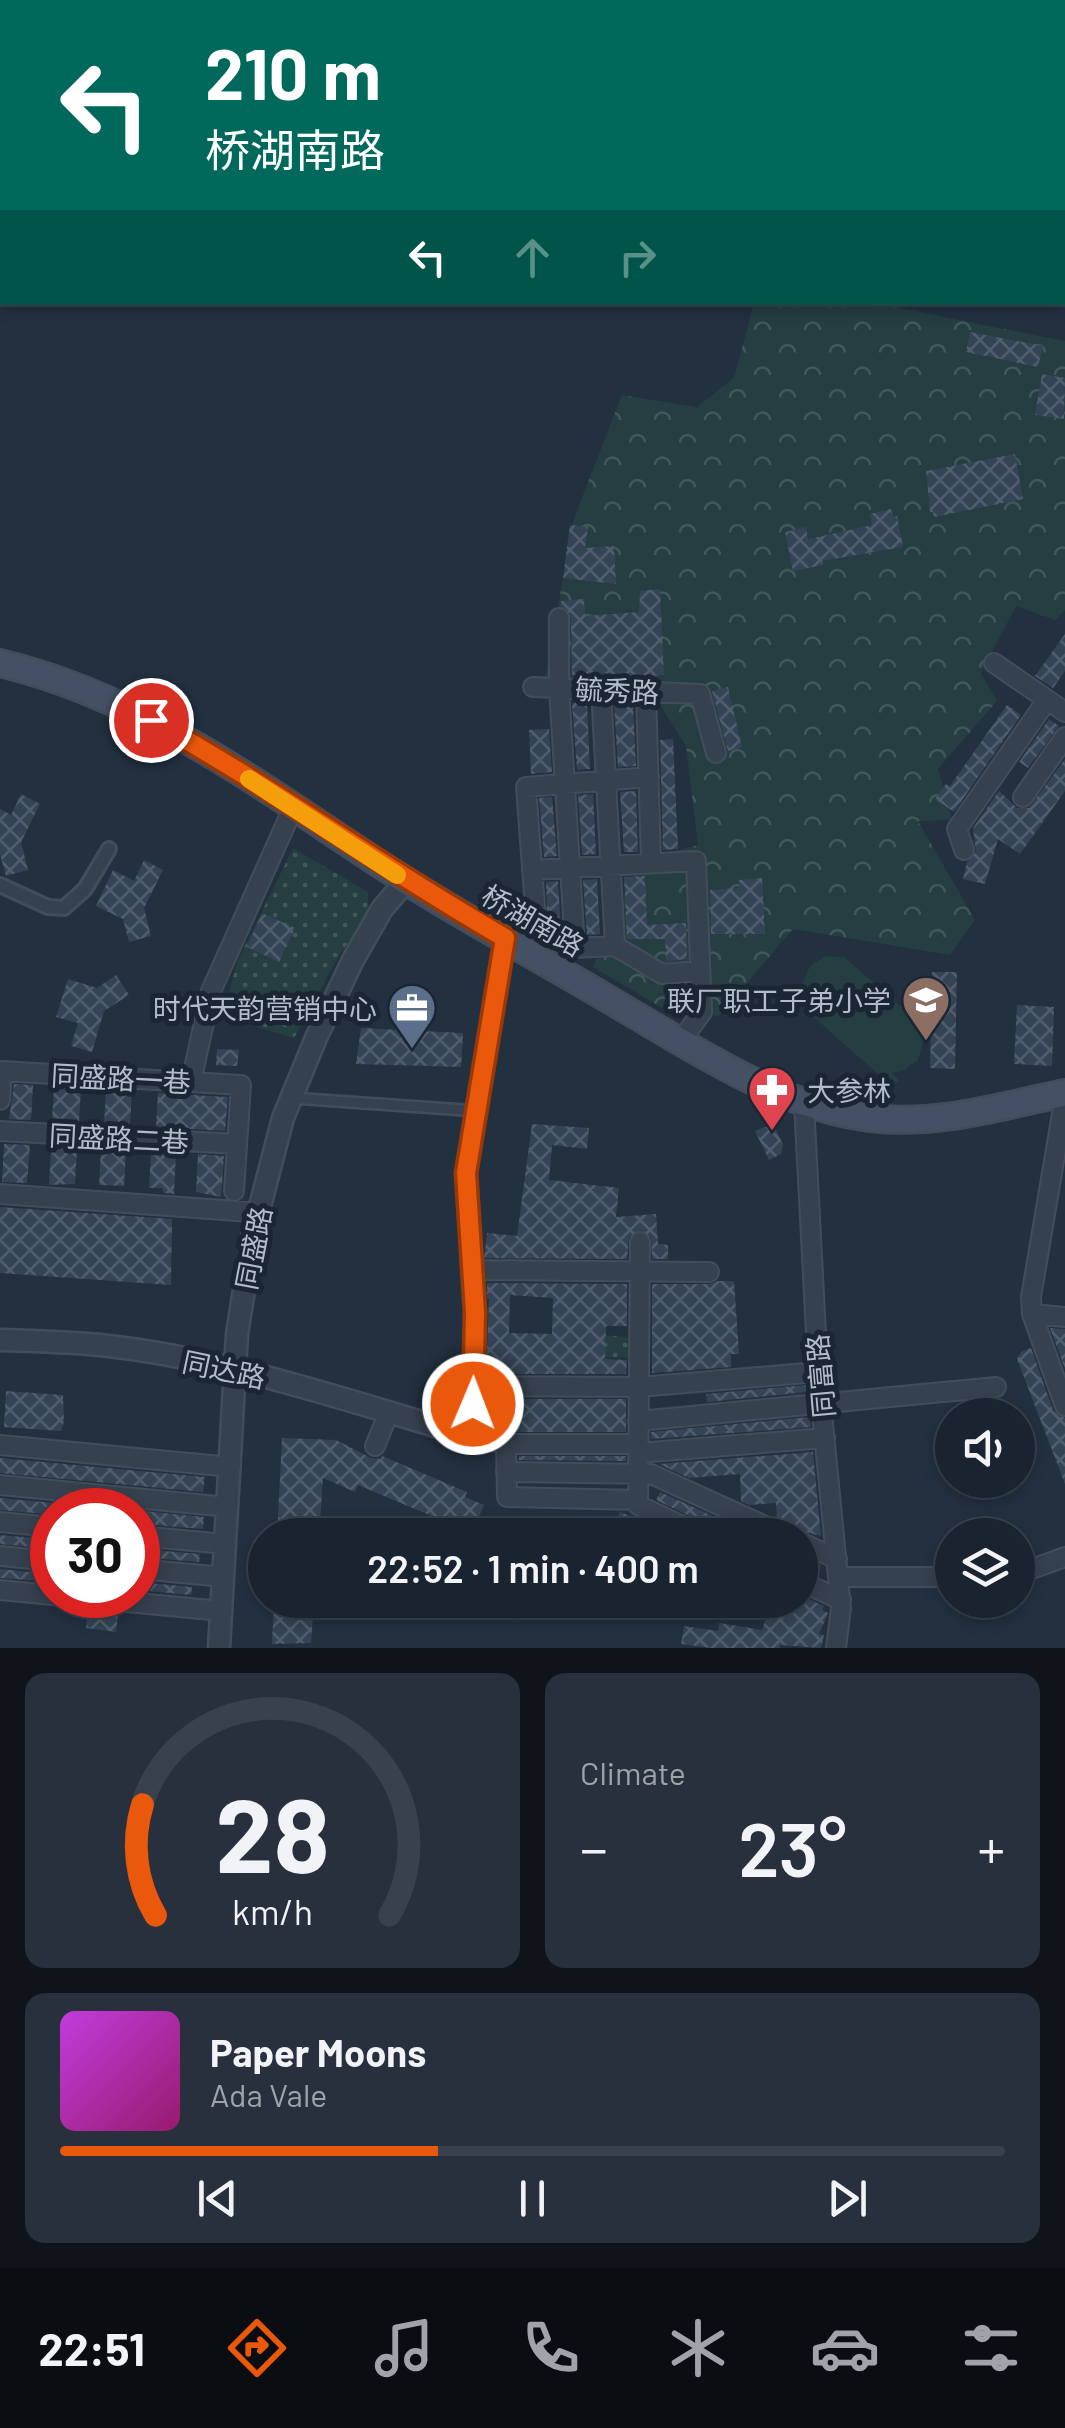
<!DOCTYPE html>
<html lang="en">
<head>
<meta charset="utf-8">
<style>
	body { margin:0; font-family:Barlow,"Noto Sans SC",sans-serif; background:#27303c; color:#f1f3f6; height:100vh; display:flex; flex-direction:column; font-size:38px; white-space:nowrap }
	* { box-sizing:border-box; margin:0 }
	p { font-size:32px; color:#9fa4ab }
	.icon { flex:none; width:55px; height:55px; fill:none; stroke:currentColor; stroke-width:2; stroke-linecap:round; stroke-linejoin:round }
	.map { position:relative; height:1648px; overflow:hidden }
	.sheet { display:flex; flex-direction:column; gap:25px; padding:25px; background:#0e141a; flex:1 }
	.sheet>* { flex:none }
	.banner { position:absolute; left:0px; top:0px; width:1065px; height:305px; box-shadow:0 5px 15px #0003,0 0 0 2px #38414c; background:#00695c; color:#fff; overflow:hidden }
	.buttons { position:absolute; left:935px; top:1398px; display:grid; gap:20px }
	.buttons a { display:grid; place-items:center; width:100px; height:100px; border-radius:50%; background:#1a2430; box-shadow:0 5px 15px #0003,0 0 0 2px #38414c; font-size:50px }
	.speed { position:absolute; left:30px; top:1488px; display:flex; gap:20px; font-size:50px; font-weight:700; text-align:center }
	.speed>* { display:grid; place-content:center; width:130px; height:130px; border-radius:50%; background:#1a2430; box-shadow:0 5px 15px #0003,0 0 0 2px #38414c; line-height:1 }
	.speed .limit { border:15px solid #d22; background:#fff; color:#111 }
	.pin { position:absolute; display:grid; place-items:center; width:85px; height:85px; color:#fff; margin:-42px; border:5px solid #fff; border-radius:50%; box-shadow:0 2px 10px #0007 }
	.me { position:absolute; width:110px; margin:-55px; rotate:1deg; stroke-linejoin:round; filter:drop-shadow(0 0 8px #0008) }
	.turn { display:flex; align-items:center; gap:35px; height:210px; padding:0 40px; font-size:45px }
	.turn .icon { width:130px; height:130px; stroke-width:2.5 }
	.turn b { display:block; font-size:70px; line-height:85px }
	.lanes { display:flex; align-items:center; height:95px; padding:0 40px; background:#0003; justify-content:center; gap:50px; direction:ltr }
	.lanes .off { opacity:.35 }
	.big { font-size:75px; font-weight:600; line-height:1.1 }
	.sheet .widget { flex:1; display:flex; flex-direction:column; justify-content:center; gap:15px; min-width:0; padding:0 35px; border-radius:20px; background:#27303c }
	.sheet .dial { align-items:center; gap:0 }
	.dial svg { height:260px; overflow:visible; fill:none; stroke:#38414c; stroke-width:7; stroke-linecap:round; text-anchor:middle }
	.dial text { fill:#f1f3f6; stroke:none }
	.song { display:flex; align-items:center; gap:30px }
	.cover { width:120px; height:120px; border-radius:15px; background:linear-gradient(135deg,hsl(290 70% 55%),hsl(320 70% 35%)) }
	.played { height:10px; border-radius:5px; background:linear-gradient(90deg,#ea580c 40%,#38414c 40%) }
	.keys { display:flex; justify-content:space-around; direction:ltr }
	.heat { display:flex; justify-content:space-between; align-items:center; font-size:55px; direction:ltr }
	.sheet .tiles { flex:1; display:grid; gap:25px; grid-template-columns:1fr 1fr }
	.widget:last-child { grid-column:span 2 }
	.trip { position:absolute; left:248px; top:1518px; width:570px; height:100px; border-radius:50px; background:#1a2430; box-shadow:0 5px 15px #0003,0 0 0 2px #38414c; font-weight:600; line-height:100px; text-align:center }
	.menu { display:flex; height:160px; justify-content:space-around; align-items:center; background:#0a0e13; color:#9fa4ab }
	.menu .icon { width:70px; height:70px }
	.menu .active { color:#ea580c }
	.menu b { font-size:45px; color:#f1f3f6 }
	.map>svg:first-child { display:block }
</style>
</head>
<body>
<div class="map">
<svg width="1065" height="1648" viewBox="0 0 1065 1648">
	<defs>
		<pattern id="grass-dots" width="8" height="8" patternUnits="userSpaceOnUse" patternTransform="scale(2.5)"><rect width="8" height="8" fill="#243e41"/><path d="M2 2h.1M6 6h.1" fill="none" stroke="#41585b" stroke-width="1.8" stroke-linecap="round"/></pattern>
		<pattern id="forest-crowns" width="20" height="18" patternUnits="userSpaceOnUse" patternTransform="scale(2.5)"><rect width="20" height="18" fill="#243e41"/><path d="M2 6a3 3 0 1 1 6 0M12 15a3 3 0 1 1 6 0" fill="none" stroke="#41585b"/></pattern>
		<pattern id="water-rules" width="6" height="5" patternUnits="userSpaceOnUse" patternTransform="scale(2.5)"><rect width="6" height="5" fill="#14273f"/><path d="M0 2.5h6" fill="none" stroke="#344459"/></pattern>
		<pattern id="building-cross-hatch" width="8" height="8" patternUnits="userSpaceOnUse" patternTransform="scale(2.5)"><rect width="8" height="8" fill="#344456"/><path d="M0 0l8 8M0 8l8-8" fill="none" stroke="#4f5d6d"/></pattern>
	</defs>
	<rect width="100%" height="100%" fill="#223040"/>
	<!-- grass -->
	<path fill="url(#grass-dots)" d="M293 848 368 892 369 917 341 952 294 1038 223 1017 237 962Z
		M606 1335 631 1338 632 1358 605 1357Z
		M492 1600H515L519 1622 489 1608Z"/>
	<!-- forest -->
	<path fill="url(#forest-crowns)" d="M754 303H874L1065 341V610L1055 620 1016 606 981 673 997 701 938 769 952 820 918 821 975 920 950 955 793 929 719 1016 662 1008 593 967 640 861 698 845 686 746 649 688 545 678 574 518 622 395 697 407 734 378Z"/>
	<!-- garden -->
	<path fill="#243e41" d="M826 956 844 957 920 1023 923 1043 918 1060 903 1071 892 1073 899 1080 893 1087 784 991 793 984 799 990 810 966Z"/>
	<!-- water -->
	<path fill="url(#water-rules)" d="M53 0H1065V300L1062 2Z"/>
	<!-- building -->
	<path fill="url(#building-cross-hatch)" fill-rule="evenodd" d="M970 332 1043 346 1038 367 966 352Z
		M1042 374 1065 378 1064 419 1035 415Z
		M1015 454 1023 499 934 517 933 512H930L926 471Z
		M891 509 893 517 897 516 903 547 822 561 823 565 793 571 785 532 806 527 808 539 850 530 872 525 870 514Z
		M570 525 588 527 585 548 614 546 616 584 563 578Z
		M660 589 664 675 628 678H610V673L572 675 571 617 561 606V601L584 599 585 616 639 612 640 591Z
		M1065 634V671L1053 688 1035 676Z
		M728 687 742 747 728 751 712 691Z
		M587 702 590 769 577 770 572 703Z
		M614 703 633 704 636 766 618 767Z
		M1007 705 1021 715 954 812 935 799 946 784 950 786Z
		M1049 719 1059 726 1028 768 1019 762Z
		M549 729 552 772 531 774 529 730Z
		M673 739 678 849 663 850 660 740Z
		M1065 759V791L1020 854 998 839 985 884 963 879 967 862 976 852 973 828 999 791 1017 808H1029Z
		M636 791 638 852H624L620 792Z
		M21 794 40 804 21 842 28 870 6 876 0 854V809L11 815Z
		M593 794 596 854 582 855 578 795Z
		M552 797 557 856 544 857 539 798Z
		M144 860 163 870 144 908 151 936 129 942 123 919 96 906 113 870 134 881Z
		M645 876 647 925 686 923 687 959 666 961 665 939H627L624 877Z
		M762 878 765 934H711L710 890 739 888V880Z
		M597 879 600 934 587 935 583 880Z
		M558 881 561 930 540 931 539 918 547 907 546 882Z
		M262 913 295 928 279 962 247 947Z
		M932 972H957L955 1069 930 1068Z
		M116 975 129 995 104 1011 92 1052 71 1046 78 1023 56 1017 68 979 97 988Z
		M1017 1005 1054 1007 1052 1066 1014 1064Z
		M361 1028 463 1033 461 1067 356 1064Z
		M217 1049 239 1050 237 1066 216 1065Z
		M14 1084 33 1085 31 1120 9 1119Z
		M54 1087 81 1088 79 1123 52 1121Z
		M106 1090 132 1091 130 1126 104 1124Z
		M158 1093 228 1097 225 1131 156 1127Z
		M532 1124 589 1128 587 1149 552 1145 549 1180 619 1188 616 1217 656 1214 658 1244 668 1245V1259H652L651 1237 641 1230 629 1237 627 1259 484 1258 487 1233 517 1236Z
		M764 1127H775L783 1145 781 1154 769 1160 755 1131Z
		M4 1144 30 1145 27 1183 2 1182Z
		M51 1146 77 1148 75 1184 49 1185Z
		M101 1149 126 1150 124 1186 99 1185Z
		M151 1152 176 1153 174 1194 164 1193 162 1188H149Z
		M198 1154 224 1156 221 1197 196 1192Z
		M0 1207 172 1219 171 1285 0 1273Z
		M718 1281H734L739 1354H731V1367L652 1373V1284H709Z
		M487 1283 627 1284V1326H606L605 1359 627 1360 626 1374H486L489 1299H487ZM510 1295 553 1298 552 1334 509 1333Z
		M1050 1328 1065 1329V1369Z
		M1031 1348 1053 1410 1065 1418V1484L1017 1359 1021 1352Z
		M807 1385V1392L707 1402 706 1394Z
		M6 1391 63 1395 64 1421 61 1431 4 1427Z
		M486 1399H626V1432H512V1412H487Z
		M810 1417 811 1427 651 1439V1432Z
		M282 1438 336 1440 371 1458 381 1459 382 1456 467 1492 465 1497 484 1505 472 1533 358 1485 355 1492 323 1478 319 1535H277Z
		M813 1452 821 1536 796 1530 777 1518 776 1503 749 1505 741 1501 740 1474 689 1478 659 1464Z
		M519 1456H626V1461L519 1460Z
		M0 1458 205 1477 203 1492 0 1473Z
		M660 1492 755 1535H713L706 1524 656 1500Z
		M0 1498 129 1510H45V1514L0 1510Z
		M143 1511 204 1517 203 1529 141 1524Z
		M620 1512 633 1517V1535L612 1530Z
		M646 1522 672 1535H640Z
		M0 1535 44 1539 43 1548 0 1544Z
		M140 1549 200 1554 199 1562 139 1557Z
		M800 1556 821 1565 816 1575 800 1569Z
		M0 1569 42 1573 41 1581 0 1578Z
		M138 1582 192 1587 191 1595 138 1590Z
		M800 1595 824 1606 822 1610 828 1613 819 1634 824 1635 821 1648 780 1645V1648H711L681 1644 684 1626 718 1631 719 1623 762 1630 772 1600H800Z
		M274 1600H314L311 1643 272 1644Z
		M88 1611 118 1614 116 1632 86 1628Z"/>
	<g fill="none" stroke-linecap="round" stroke-linejoin="round">
		<!-- service casing -->
		<g stroke="#424d5b" stroke-width="14">
			<path id="service" d="M292 1098 464 1110"/>
		</g>
		<!-- pedestrian casing -->
		<g stroke="#424d5b" stroke-width="18">
			<path id="pedestrian" d="M0 885 48 907 64 908 85 889 109 849"/>
		</g>
		<!-- minor casing -->
		<g stroke="#424d5b" stroke-width="22">
			<path id="minor" d="M559 618V688L575 948 615 946 662 974 700 971
				M994 663 1065 712
				M533 687 700 694 716 753
				M601 690 615 946
				M646 692 651 863
				M1023 797 1065 737
				M964 850 957 829 1047 700
				M532 870 696 861 702 1012 680 1042
				M535 907 526 787 649 777
				M505 939 466 1173 475 1312 473 1405 474 1414 484 1430 506 1444 507 1497 638 1500
				M191 1082 211 991 293 808
				M1065 1096 1031 1297 1032 1314 1065 1406
				M0 1100 2 1071 241 1085 234 1191
				M804 1103 818 1372 841 1608 836 1648
				M0 1131 237 1144
				M0 1194 251 1212
				M640 1242 638 1505 701 1535
				M473 1270 709 1272
				M1032 1314 1065 1317
				M473 1386 639 1387 818 1372
				M638 1421 996 1387
				M442 1428 506 1444H638
				M0 1445 231 1467
				M375 1446 389 1412
				M638 1453 825 1438
				M506 1472 651 1474 785 1535
				M0 1485 228 1507
				M0 1522 52 1527
				M138 1536 226 1544
				M800 1542 837 1559
				M0 1556 52 1561
				M138 1569 224 1577
				M1018 1574 1065 1557
				M839 1577H952
				M800 1581 841 1600
				M0 1590 52 1595
				M53 1595 222 1611"/>
		</g>
		<!-- tertiary casing -->
		<g stroke="#424d5b" stroke-width="25">
			<path id="tertiary" d="M0 1340C33 1341 67 1342 100 1345 216 1357 330 1395 442 1428
				M219 1648 237 1334 253 1233 283 1118 316 1038 353 960 382 909 406 881"/>
		</g>
		<!-- secondary casing -->
		<g stroke="#424d5b" stroke-width="30">
			<path id="secondary" d="M0 116 2 117
				M0 663C152 699 274 797 403 879 476 925 552 965 625 1009 702 1054 781 1107 871 1118 938 1126 1001 1106 1065 1093"/>
		</g>
		<!-- service -->
		<use href="#service" stroke="#36414f" stroke-width="9"/>
		<!-- pedestrian -->
		<use href="#pedestrian" stroke="#36414f" stroke-width="12"/>
		<!-- minor -->
		<use href="#minor" stroke="#36414f" stroke-width="18"/>
		<!-- tertiary -->
		<use href="#tertiary" stroke="#36414f" stroke-width="20"/>
		<!-- secondary -->
		<use href="#secondary" stroke="#445063" stroke-width="25"/>
	</g>
	<g fill="none" stroke-linecap="round" stroke-linejoin="round">
		<!-- route casing -->
		<g stroke="#983908" stroke-width="25">
			<path id="route" d="M151 720C272 787 385 869 505 938L466 1173 475 1312 473 1404"/>
		</g>
		<!-- route -->
		<use href="#route" stroke="#ea580c" stroke-width="18"/>
		<!-- slow -->
		<path stroke="#f59e0b" stroke-width="18" d="M249 779 397 875"/>
	</g>
	<!-- icons -->
	<defs>
		<g id="school-pin" transform="scale(2.5)"><path d="M0 17L-7.5 6A9.5 9.5 0 1 1 7.5 6Z" fill="#8d6e63" stroke="#1b2634"/><path d="M0-5L7-2L0 1L-7-2ZM-4 1L0 2.5L4 1V4Q0 6-4 4Z" fill="#fff"/></g>
		<g id="office-pin" transform="scale(2.5)"><path d="M0 17L-7.5 6A9.5 9.5 0 1 1 7.5 6Z" fill="#5c6f8a" stroke="#1b2634"/><path d="M-6-3h4V-5.5h4V-3h4V5H-6ZM-1-4.5V-3h2v-1.5ZM-6 0V1H6V0Z" fill="#fff"/></g>
		<g id="pharmacy-pin" transform="scale(2.5)"><path d="M0 17L-7.5 6A9.5 9.5 0 1 1 7.5 6Z" fill="#e0444e" stroke="#1b2634"/><path d="M-2-6h4v4h4v4h-4v4h-4v-4h-4v-4h4Z" fill="#fff"/></g>
	</defs>
	<g fill-rule="evenodd">
		<use href="#school-pin" x="926" y="1000"/>
		<use href="#office-pin" x="412" y="1008"/>
		<use href="#pharmacy-pin" x="772" y="1090"/>
	</g>
	<g text-anchor="middle" dominant-baseline="central" stroke-width="10" stroke-linejoin="round" paint-order="stroke">
		<!-- street labels -->
		<g font-size="28" fill="#b2bcca" stroke="#1b2634">
			<text transform="translate(617 690) rotate(3)">毓秀路</text>
			<text transform="translate(533 920) rotate(30)">桥湖南路</text>
			<text transform="translate(121 1078) rotate(3)">同盛路一巷</text>
			<text transform="translate(119 1138) rotate(3)">同盛路二巷</text>
			<text transform="translate(253 1248) rotate(-79)">同盛路</text>
			<text transform="translate(224 1369) rotate(12)">同达路</text>
			<text transform="translate(820 1376) rotate(-95)">同富路</text>
		</g>
		<!-- poi labels -->
		<g font-size="28" fill="#b2bcca" stroke="#1b2634" text-anchor="end">
			<text x="891" y="1000">联厂职工子弟小学</text>
			<text x="377" y="1008">时代天韵营销中心</text>
			<text x="807" y="1090" text-anchor="start">大参林</text>
		</g>
	</g>
</svg>
<div class="buttons">
<a><svg class="icon" aria-label="sound" viewBox="0 0 24 24"><path d="M4 9h4l5-4v14l-5-4H4zM17 9q2 3 0 6"/></svg></a>
<a><svg class="icon" aria-label="layers" viewBox="0 0 24 24"><path d="M12 4l9 5-9 5-9-5zM3 14l9 5 9-5"/></svg></a>
</div>
<div class="speed"><div class="limit">30</div></div>
<div class="pin" style="left:151px;top:720px;background:#d93025"><svg class="icon" aria-label="arrive" viewBox="0 0 24 24"><path d="M6 21V4h12l-3 4 3 4H6"/></svg></div>
<svg class="me" style="left:473px;top:1404px" viewBox="-20 -20 40 40"><circle r="17" fill="#ea580c" stroke="#fff" stroke-width="3"/><path d="M0-11L8 9 0 5-8 9z" fill="#fff"/></svg>
<div class="trip">22:52 · 1 min · 400 m</div>
<div class="banner">
<div class="turn"><svg class="icon" aria-label="left" viewBox="0 0 24 24"><path d="M17 20v-9H6M10 6l-5 5 5 5"/></svg><div><b>210 m</b>桥湖南路</div></div>
<div class="lanes"><svg class="icon" aria-label="left" viewBox="0 0 24 24"><path d="M17 20v-9H6M10 6l-5 5 5 5"/></svg><svg class="icon off" aria-label="ahead" viewBox="0 0 24 24"><path d="M12 20V5M6 11l6-6 6 6"/></svg><svg class="icon off" aria-label="right" viewBox="0 0 24 24"><path d="M7 20v-9h11M14 6l5 5-5 5"/></svg></div>
</div>
</div>
<section class="sheet">
<div class="tiles">
<div class="widget dial"><svg viewBox="0 0 100 80">
<path d="M14 69A42 42 0 1 1 86 69"/>
<path d="M14 69A42 42 0 0 1 10 35" stroke="#ea580c"/>
<text x="50" y="56" font-size="32" font-weight="700">28</text>
<text x="50" y="72" font-size="11">km/h</text>
</svg></div>
<div class="widget"><p>Climate</p>
<div class="heat"><a>−</a><b class="big">23°</b><a>+</a></div>
</div>
<div class="widget">
<div class="song"><i class="cover"></i><div><b>Paper Moons</b><p>Ada Vale</p></div></div>
<div class="played"></div>
<div class="keys"><svg class="icon" aria-label="previous" viewBox="0 0 24 24"><path d="M18 5L8 12l10 7zM5 5v14"/></svg><svg class="icon" aria-label="pause" viewBox="0 0 24 24"><path d="M8 5v14M16 5v14"/></svg><svg class="icon" aria-label="next" viewBox="0 0 24 24"><path d="M6 5l10 7-10 7zM19 5v14"/></svg></div>
</div>
</div>
</section>
<nav class="menu">
<b>22:51</b>
<svg class="icon active" aria-label="directions" viewBox="0 0 24 24"><path d="M12 3l9 9-9 9-9-9zM9 14v-3h6M13 9l2 2-2 2"/></svg>
<svg class="icon" aria-label="music" viewBox="0 0 24 24"><path d="M9 18V5l10-2v13"/><circle cx="6" cy="18" r="3"/><circle cx="16" cy="16" r="3"/></svg>
<svg class="icon" aria-label="phone" viewBox="0 0 24 24"><path d="M5 4h4l2 5-3 2q2 4 5 5l2-3 5 2v4C11 20 4 13 5 4z"/></svg>
<svg class="icon" aria-label="climate" viewBox="0 0 24 24"><path d="M12 3v18M4 7l16 10M4 17L20 7"/></svg>
<svg class="icon" aria-label="car" viewBox="0 0 24 24"><path d="M5 17H2v-5l4-1 3-4h7l3 4 3 1v5h-3M9 17h6M6 11h13"/><circle cx="7" cy="17" r="2"/><circle cx="17" cy="17" r="2"/></svg>
<svg class="icon" aria-label="filters" viewBox="0 0 24 24"><path d="M4 7h16M4 17h16"/><circle cx="9" cy="7" r="2"/><circle cx="15" cy="17" r="2"/></svg>
</nav>
</body>
</html>
